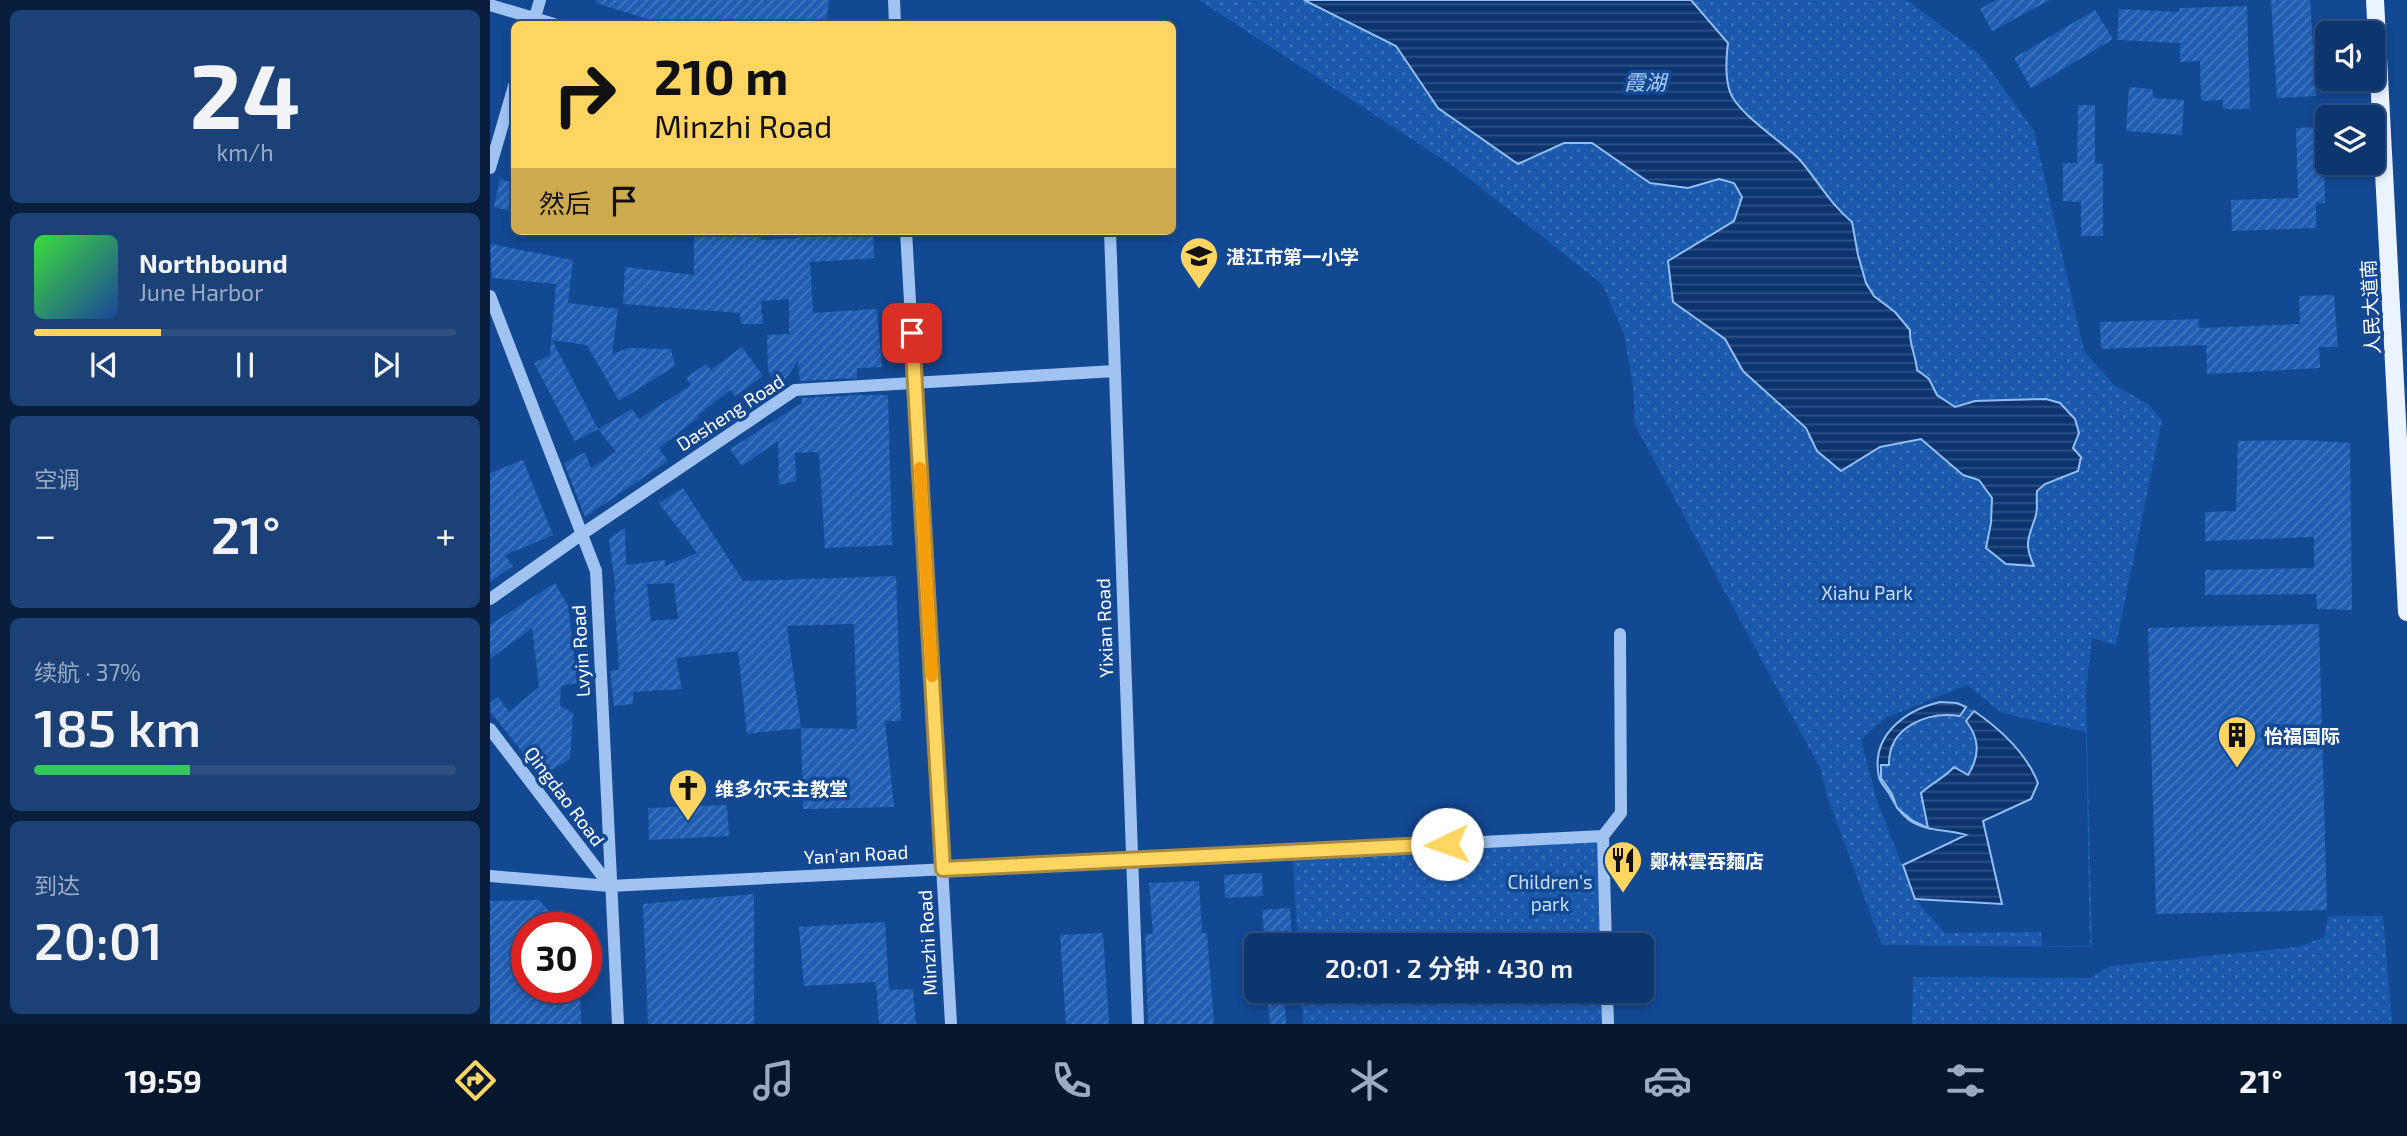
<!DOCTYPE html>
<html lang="zh">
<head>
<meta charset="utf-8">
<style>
	body { margin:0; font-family:"Exo 2","Noto Sans SC",sans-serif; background:#1c4176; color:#f1f3f6; height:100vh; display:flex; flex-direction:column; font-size:26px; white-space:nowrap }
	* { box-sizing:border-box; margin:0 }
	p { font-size:23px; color:#9babc2 }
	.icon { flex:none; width:38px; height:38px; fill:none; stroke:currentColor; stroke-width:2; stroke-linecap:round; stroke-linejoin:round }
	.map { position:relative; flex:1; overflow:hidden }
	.sheet { display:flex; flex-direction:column; gap:10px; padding:10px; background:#081e3c; width:490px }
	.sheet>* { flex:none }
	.guide { position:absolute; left:21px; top:21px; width:665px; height:214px; border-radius:10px; box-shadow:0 4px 10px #0003,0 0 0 2px #2e5081; background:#ffd561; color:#111; overflow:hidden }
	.buttons { position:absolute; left:1825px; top:21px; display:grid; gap:14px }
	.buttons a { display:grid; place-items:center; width:70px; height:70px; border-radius:10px; background:#0e366e; box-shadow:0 4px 10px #0003,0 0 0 2px #2e5081; font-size:35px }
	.speed { position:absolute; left:21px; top:912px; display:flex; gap:14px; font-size:35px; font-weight:700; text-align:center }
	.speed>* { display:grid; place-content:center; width:91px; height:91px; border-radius:50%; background:#0e366e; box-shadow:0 4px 10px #0003,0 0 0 2px #2e5081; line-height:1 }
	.speed .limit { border:10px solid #d22; background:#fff; color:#111 }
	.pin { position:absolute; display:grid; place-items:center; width:60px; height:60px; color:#fff; margin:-30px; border-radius:14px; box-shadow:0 4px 10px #0006 }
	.me { position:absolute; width:77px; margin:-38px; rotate:267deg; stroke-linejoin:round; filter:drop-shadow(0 0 5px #0008) }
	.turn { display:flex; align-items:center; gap:24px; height:147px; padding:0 28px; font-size:32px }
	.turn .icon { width:91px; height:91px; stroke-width:2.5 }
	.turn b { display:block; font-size:49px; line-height:60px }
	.then { display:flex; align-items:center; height:66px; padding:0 28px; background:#0003; gap:14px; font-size:26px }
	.big { font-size:52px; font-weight:600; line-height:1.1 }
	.sheet .card { flex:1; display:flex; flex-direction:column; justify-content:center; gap:10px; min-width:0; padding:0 24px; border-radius:10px; background:#1c4176 }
	.sheet .dial { align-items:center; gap:0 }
	.dial b { font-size:91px; line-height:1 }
	.song { display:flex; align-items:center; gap:21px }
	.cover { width:84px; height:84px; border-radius:10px; background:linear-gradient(135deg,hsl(120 70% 55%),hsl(220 70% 35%)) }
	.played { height:7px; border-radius:4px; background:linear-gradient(90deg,#ffd561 30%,#2e5081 30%) }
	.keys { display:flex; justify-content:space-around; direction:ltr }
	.heat { display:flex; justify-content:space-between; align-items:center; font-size:38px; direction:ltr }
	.charge { height:10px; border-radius:5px; background:linear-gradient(90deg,#34c759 37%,#2e5081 0) }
	.trip { position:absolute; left:754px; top:933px; width:410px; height:70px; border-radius:10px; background:#0e366e; box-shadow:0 4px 10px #0003,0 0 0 2px #2e5081; font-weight:600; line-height:70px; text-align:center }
	.tab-bar { display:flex; height:112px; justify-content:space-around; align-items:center; background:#06162c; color:#9babc2 }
	.tab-bar .icon { width:49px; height:49px }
	.tab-bar .on { color:#ffd561 }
	.tab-bar b { font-size:32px; color:#f1f3f6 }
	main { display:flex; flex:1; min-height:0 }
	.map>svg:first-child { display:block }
</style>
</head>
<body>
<main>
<section class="sheet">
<div class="card dial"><b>24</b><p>km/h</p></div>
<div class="card">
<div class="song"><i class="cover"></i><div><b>Northbound</b><p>June Harbor</p></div></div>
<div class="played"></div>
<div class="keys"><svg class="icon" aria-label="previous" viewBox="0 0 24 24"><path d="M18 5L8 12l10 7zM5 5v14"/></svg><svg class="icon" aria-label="pause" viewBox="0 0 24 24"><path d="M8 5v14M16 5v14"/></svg><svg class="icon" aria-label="next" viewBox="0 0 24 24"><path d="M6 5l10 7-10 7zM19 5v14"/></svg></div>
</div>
<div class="card"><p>空调</p>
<div class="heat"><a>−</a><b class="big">21°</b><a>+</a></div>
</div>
<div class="card"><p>续航 · 37%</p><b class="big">185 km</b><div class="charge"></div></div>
<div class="card"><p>到达</p><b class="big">20:01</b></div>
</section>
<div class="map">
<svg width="1917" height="1024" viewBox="0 0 1917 1024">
	<defs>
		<pattern id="grass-dots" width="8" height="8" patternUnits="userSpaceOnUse" patternTransform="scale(1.75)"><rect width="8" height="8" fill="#1b59ad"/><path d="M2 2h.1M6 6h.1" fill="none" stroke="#3d72b9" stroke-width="1.8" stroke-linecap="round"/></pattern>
		<pattern id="water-rules" width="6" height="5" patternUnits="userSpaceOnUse" patternTransform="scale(1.75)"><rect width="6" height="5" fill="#0c346f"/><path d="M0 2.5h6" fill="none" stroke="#305285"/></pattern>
		<pattern id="building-hatch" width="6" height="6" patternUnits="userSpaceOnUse" patternTransform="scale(1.75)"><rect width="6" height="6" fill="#215eb2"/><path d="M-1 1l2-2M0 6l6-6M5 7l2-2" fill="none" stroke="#4276be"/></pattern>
	</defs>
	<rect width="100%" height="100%" fill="#134892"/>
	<!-- grass -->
	<path fill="url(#grass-dots)" fill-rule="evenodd" d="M709 0H814L906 46 948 108 1028 164 1074 143H1102L1160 183 1198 188 1229 179 1244 183 1253 197 1244 221 1178 261 1183 302 1235 339 1253 371 1316 428 1327 451 1351 471 1391 447 1430 438 1473 475 1489 480 1502 498 1501 523 1496 548 1544 565C1533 543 1540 536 1546 515 1548 508 1546 499 1547 491L1555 484 1588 470 1583 448 1589 433 1536 400 1485 401 1465 407 1447 395 1439 379 1426 370C1426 355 1414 326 1405 313 1398 303 1385 298 1378 286 1367 268 1366 243 1362 222 1340 204 1328 181 1310 160 1294 143 1247 113 1240 92 1235 77 1236 58 1238 43L1201 0H1417L1489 54 1544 131 1594 351 1624 385 1658 404 1672 420 1626 645 1602 638 1596 692 1602 947 1392 945 1337 796 1331 770 1145 425 1143 386 1134 335 1113 285 966 168ZM1477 685 1512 713 1596 732 1600 946H1552L1551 932 1455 933 1425 899 1387 801 1371 740 1395 718Z
		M1476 707 1484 711 1477 721C1490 740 1490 756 1478 776L1464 767 1453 779 1443 783 1439 828 1423 821 1407 808 1402 794 1391 778V765L1404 740 1422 724 1452 713 1470 715Z
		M1113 836 1116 945H808L802 851Z
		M1838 916H1893L1902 1024H1422L1423 977 1599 978 1621 966 1808 947 1834 937Z
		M811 991H1117L1118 1024H813Z"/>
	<!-- water -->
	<path fill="url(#water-rules)" stroke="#92bef5" stroke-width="2" d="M814 0H1201L1238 43C1236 58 1235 77 1240 92 1247 113 1294 143 1310 160 1328 181 1340 204 1362 222L1368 255 1376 283 1384 296 1405 312 1420 330C1419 345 1426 355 1427 370L1439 379 1447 395 1465 407 1485 401 1516 400 1556 399 1570 403 1585 419 1589 433 1583 448 1591 457 1588 471 1555 484 1547 491C1546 499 1548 508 1546 515 1539 538 1533 542 1544 566L1516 564 1496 548 1501 523 1502 498 1489 480 1473 475 1431 439 1390 447 1351 471 1327 451 1316 428 1253 371 1235 339 1183 302 1178 261 1244 221 1252 197 1244 183 1229 179 1198 188 1160 183 1102 143H1074L1028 164 948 108 906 46Z
		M1450 702 1467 703 1476 707 1470 716C1437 711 1398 727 1399 765H1391V778L1402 794 1407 808 1423 821 1438 828 1431 793C1442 783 1454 778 1464 767L1478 775C1490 756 1490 739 1476 721L1484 711C1510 729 1536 752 1548 783L1541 799 1493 821 1512 904 1425 899 1413 865 1476 835C1457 829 1436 832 1419 820 1409 812 1406 806 1400 795 1397 789 1390 783 1389 777 1380 735 1416 710 1450 702Z"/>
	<!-- building -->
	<path fill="url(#building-hatch)" fill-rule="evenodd" d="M106 0H339L336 24H173L106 3Z
		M1506 0H1560L1502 31 1490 9Z
		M1781 0H1820L1826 96 1787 98Z
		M1757 6 1760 109H1733V100L1711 101 1710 61 1690 62V43L1627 40 1629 9 1689 12V8Z
		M1605 10 1623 39 1541 88 1524 58Z
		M1639 87 1662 89 1664 98 1694 100 1692 135 1636 131Z
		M1588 105H1605V163L1613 164V236H1591V202L1573 201V163H1587Z
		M1833 127 1835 203H1826V228L1742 231 1741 200 1808 198 1806 128Z
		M10 179 24 183V212L4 207Z
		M204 231H271V240L309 238 308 231H383L384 258 320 262 323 313 387 309 392 367 367 368V378L310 381 308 361 289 388 278 370 277 335 299 334V299L271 301 273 324H251L250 313 133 304 135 267 204 275Z
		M0 244 83 260 78 303 128 309 122 354 139 348 181 349 185 366 129 401 97 345 62 340 108 429 85 441 44 363 60 355 66 284 2 278Z
		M1844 295 1848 347H1829L1830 368 1717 374 1716 345 1611 349 1610 322 1709 319V328L1810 324 1809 296Z
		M252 347 273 376 245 396 240 390 208 415 209 417 169 448 178 461 95 517 74 463 95 452 101 468 126 452 108 429 142 409 149 419 201 385 196 378 216 364 221 370Z
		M369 395H398L402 545 335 548 329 452 305 453 306 481 289 485 288 441 252 466 240 449 312 403 311 398Z
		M1815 440 1860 443 1862 610 1827 609 1826 594 1715 595V570L1824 568V537L1715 541V512L1746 511 1748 441Z
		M33 460 63 535 15 555 23 566 0 582V473Z
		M193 488 253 581 406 576 411 721H395L404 807 313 809 311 728 257 734 248 651 186 658 192 689 143 692V704L124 706 120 671 129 670 124 592H126L119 539 135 528 136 565 175 560V566L207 553 169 503ZM184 583 188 619 161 621 157 584ZM364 624 367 729 311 728 297 626Z
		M65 583 78 606 87 683 71 686 70 706 83 713 80 759 51 776 0 711V703L8 697 19 712 49 687 42 628 0 659V625Z
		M1829 624 1837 910 1666 914 1658 628Z
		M237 805 239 836 159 840 158 808Z
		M772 873 773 896 735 898 734 875Z
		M709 881 712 933H717L724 1024H658L655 934H663L659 883Z
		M264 894V1024H158L153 904Z
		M49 900 75 928H37V987H90L91 1024H0V901Z
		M800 908 802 939 791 940V945H775L772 910Z
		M395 922 399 990 423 989 426 1024H389L386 982 314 986 309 927Z
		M613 933 619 1024H576L570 935Z
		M777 990H794L796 1024H780Z"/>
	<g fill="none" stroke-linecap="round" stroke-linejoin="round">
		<!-- minor -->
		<path stroke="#a0c3f2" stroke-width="12" d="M404 0 405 24
			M0 5 64 24
			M43 24 50 0
			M0 168 24 86
			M416 231 461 1024
			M620 231 648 1024
			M0 296 106 571 128 1024
			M0 599 92 534 305 390 625 371
			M0 729 120 886
			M0 876 120 886 1113 836
			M1116 945 1113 836 1131 813 1130 634
			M1117 990 1118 1024"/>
		<!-- major -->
		<path stroke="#ebf3ff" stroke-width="18" d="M1885 0 1917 612"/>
	</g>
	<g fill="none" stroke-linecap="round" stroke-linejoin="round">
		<!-- route casing -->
		<g stroke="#a68a3f" stroke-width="18">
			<path id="route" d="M422 333 453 869 957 844"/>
		</g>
		<!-- route -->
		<use href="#route" stroke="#ffd561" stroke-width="12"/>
		<!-- slow -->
		<path stroke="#f59e0b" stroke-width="12" d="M430 468 442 676"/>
	</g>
	<!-- icons -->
	<defs>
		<g id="school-pin" transform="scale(2.0125)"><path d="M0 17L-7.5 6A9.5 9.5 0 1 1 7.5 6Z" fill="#ffd561" stroke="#134892"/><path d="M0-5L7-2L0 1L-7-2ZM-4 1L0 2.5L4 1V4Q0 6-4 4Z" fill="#111"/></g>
		<g id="building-pin" transform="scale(2.0125)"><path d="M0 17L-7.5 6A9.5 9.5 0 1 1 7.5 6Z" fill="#ffd561" stroke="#134892"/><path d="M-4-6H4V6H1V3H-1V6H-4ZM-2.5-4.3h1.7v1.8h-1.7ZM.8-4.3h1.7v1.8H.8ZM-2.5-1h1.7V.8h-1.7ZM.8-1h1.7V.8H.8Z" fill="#111"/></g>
		<g id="church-pin" transform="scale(2.0125)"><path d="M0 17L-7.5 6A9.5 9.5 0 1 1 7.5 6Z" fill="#ffd561" stroke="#134892"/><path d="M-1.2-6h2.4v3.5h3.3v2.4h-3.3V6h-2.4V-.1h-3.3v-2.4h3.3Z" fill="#111"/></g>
		<g id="restaurant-pin" transform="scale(2.0125)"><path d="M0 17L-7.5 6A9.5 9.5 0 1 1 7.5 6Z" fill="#ffd561" stroke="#134892"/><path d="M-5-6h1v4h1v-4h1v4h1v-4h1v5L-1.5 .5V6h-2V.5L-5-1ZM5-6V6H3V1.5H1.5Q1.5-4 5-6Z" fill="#111"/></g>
	</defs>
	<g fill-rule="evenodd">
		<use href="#school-pin" x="709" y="256"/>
		<use href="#building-pin" x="1747" y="735"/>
		<use href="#church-pin" x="198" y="788"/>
		<use href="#restaurant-pin" x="1133" y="860"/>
	</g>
	<g text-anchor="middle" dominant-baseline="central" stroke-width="7" stroke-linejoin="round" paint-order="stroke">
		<!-- poi labels -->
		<g font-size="19" font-weight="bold" fill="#fff" stroke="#134892" text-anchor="start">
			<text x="736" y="256">湛江市第一小学</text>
			<text x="1774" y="735">怡福国际</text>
			<text x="225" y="788">维多尔天主教堂</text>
			<text x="1160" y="860">鄭林雲吞麵店</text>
		</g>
		<!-- street labels -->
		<g font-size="19" fill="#fff" stroke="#134892">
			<text transform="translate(1880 307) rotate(-93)">人民大道南</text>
			<text transform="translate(240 412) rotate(-33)">Dasheng Road</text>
			<text transform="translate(614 628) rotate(-92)">Yixian Road</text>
			<text transform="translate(90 651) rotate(-93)">Lvyin Road</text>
			<text transform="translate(75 796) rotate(53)">Qingdao Road</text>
			<text transform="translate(366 854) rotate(-3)">Yan'an Road</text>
			<text transform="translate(437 943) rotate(-93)">Minzhi Road</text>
		</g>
		<!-- park labels -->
		<g font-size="19" fill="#c8dffd" stroke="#134892">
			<text x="1377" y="592">Xiahu Park</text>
			<text x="1060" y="881">Children's<tspan x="1060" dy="22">park</tspan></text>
		</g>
		<!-- water labels -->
		<g font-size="21" font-style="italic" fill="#adcef9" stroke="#134892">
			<text x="1155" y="81">霞湖</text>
		</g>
	</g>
</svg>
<div class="buttons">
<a><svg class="icon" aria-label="sound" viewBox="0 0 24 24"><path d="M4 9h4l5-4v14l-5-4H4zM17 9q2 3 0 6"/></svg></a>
<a><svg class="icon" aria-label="layers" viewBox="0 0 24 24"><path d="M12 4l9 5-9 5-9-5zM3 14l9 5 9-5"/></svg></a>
</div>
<div class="speed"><div class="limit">30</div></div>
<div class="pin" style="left:422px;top:333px;background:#d93025"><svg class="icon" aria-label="arrive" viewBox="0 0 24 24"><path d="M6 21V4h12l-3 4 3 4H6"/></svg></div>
<svg class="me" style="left:957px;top:844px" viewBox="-20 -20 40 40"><circle r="19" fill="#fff"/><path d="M0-13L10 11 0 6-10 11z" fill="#ffd561"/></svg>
<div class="trip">20:01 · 2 分钟 · 430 m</div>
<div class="guide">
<div class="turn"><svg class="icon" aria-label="right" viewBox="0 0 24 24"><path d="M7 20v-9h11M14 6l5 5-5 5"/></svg><div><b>210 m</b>Minzhi Road</div></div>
<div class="then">然后<svg class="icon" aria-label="arrive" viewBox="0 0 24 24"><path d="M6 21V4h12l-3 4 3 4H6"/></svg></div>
</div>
</div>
</main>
<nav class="tab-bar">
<b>19:59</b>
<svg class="icon on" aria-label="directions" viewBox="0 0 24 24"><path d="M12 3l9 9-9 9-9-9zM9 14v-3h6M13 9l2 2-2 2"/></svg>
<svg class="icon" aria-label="music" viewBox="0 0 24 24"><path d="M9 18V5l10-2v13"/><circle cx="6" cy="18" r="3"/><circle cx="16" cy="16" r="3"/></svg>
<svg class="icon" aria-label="phone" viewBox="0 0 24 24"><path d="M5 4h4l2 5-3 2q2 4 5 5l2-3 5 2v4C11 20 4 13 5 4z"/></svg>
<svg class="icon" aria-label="climate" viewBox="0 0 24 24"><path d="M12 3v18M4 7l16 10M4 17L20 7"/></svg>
<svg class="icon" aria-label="car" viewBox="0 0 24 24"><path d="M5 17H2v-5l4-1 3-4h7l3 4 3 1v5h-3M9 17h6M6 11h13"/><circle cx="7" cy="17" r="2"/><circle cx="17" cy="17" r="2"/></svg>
<svg class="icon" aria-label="filters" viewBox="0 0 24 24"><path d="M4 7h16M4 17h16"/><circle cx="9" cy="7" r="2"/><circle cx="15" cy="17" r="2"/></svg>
<b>21°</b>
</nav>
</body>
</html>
